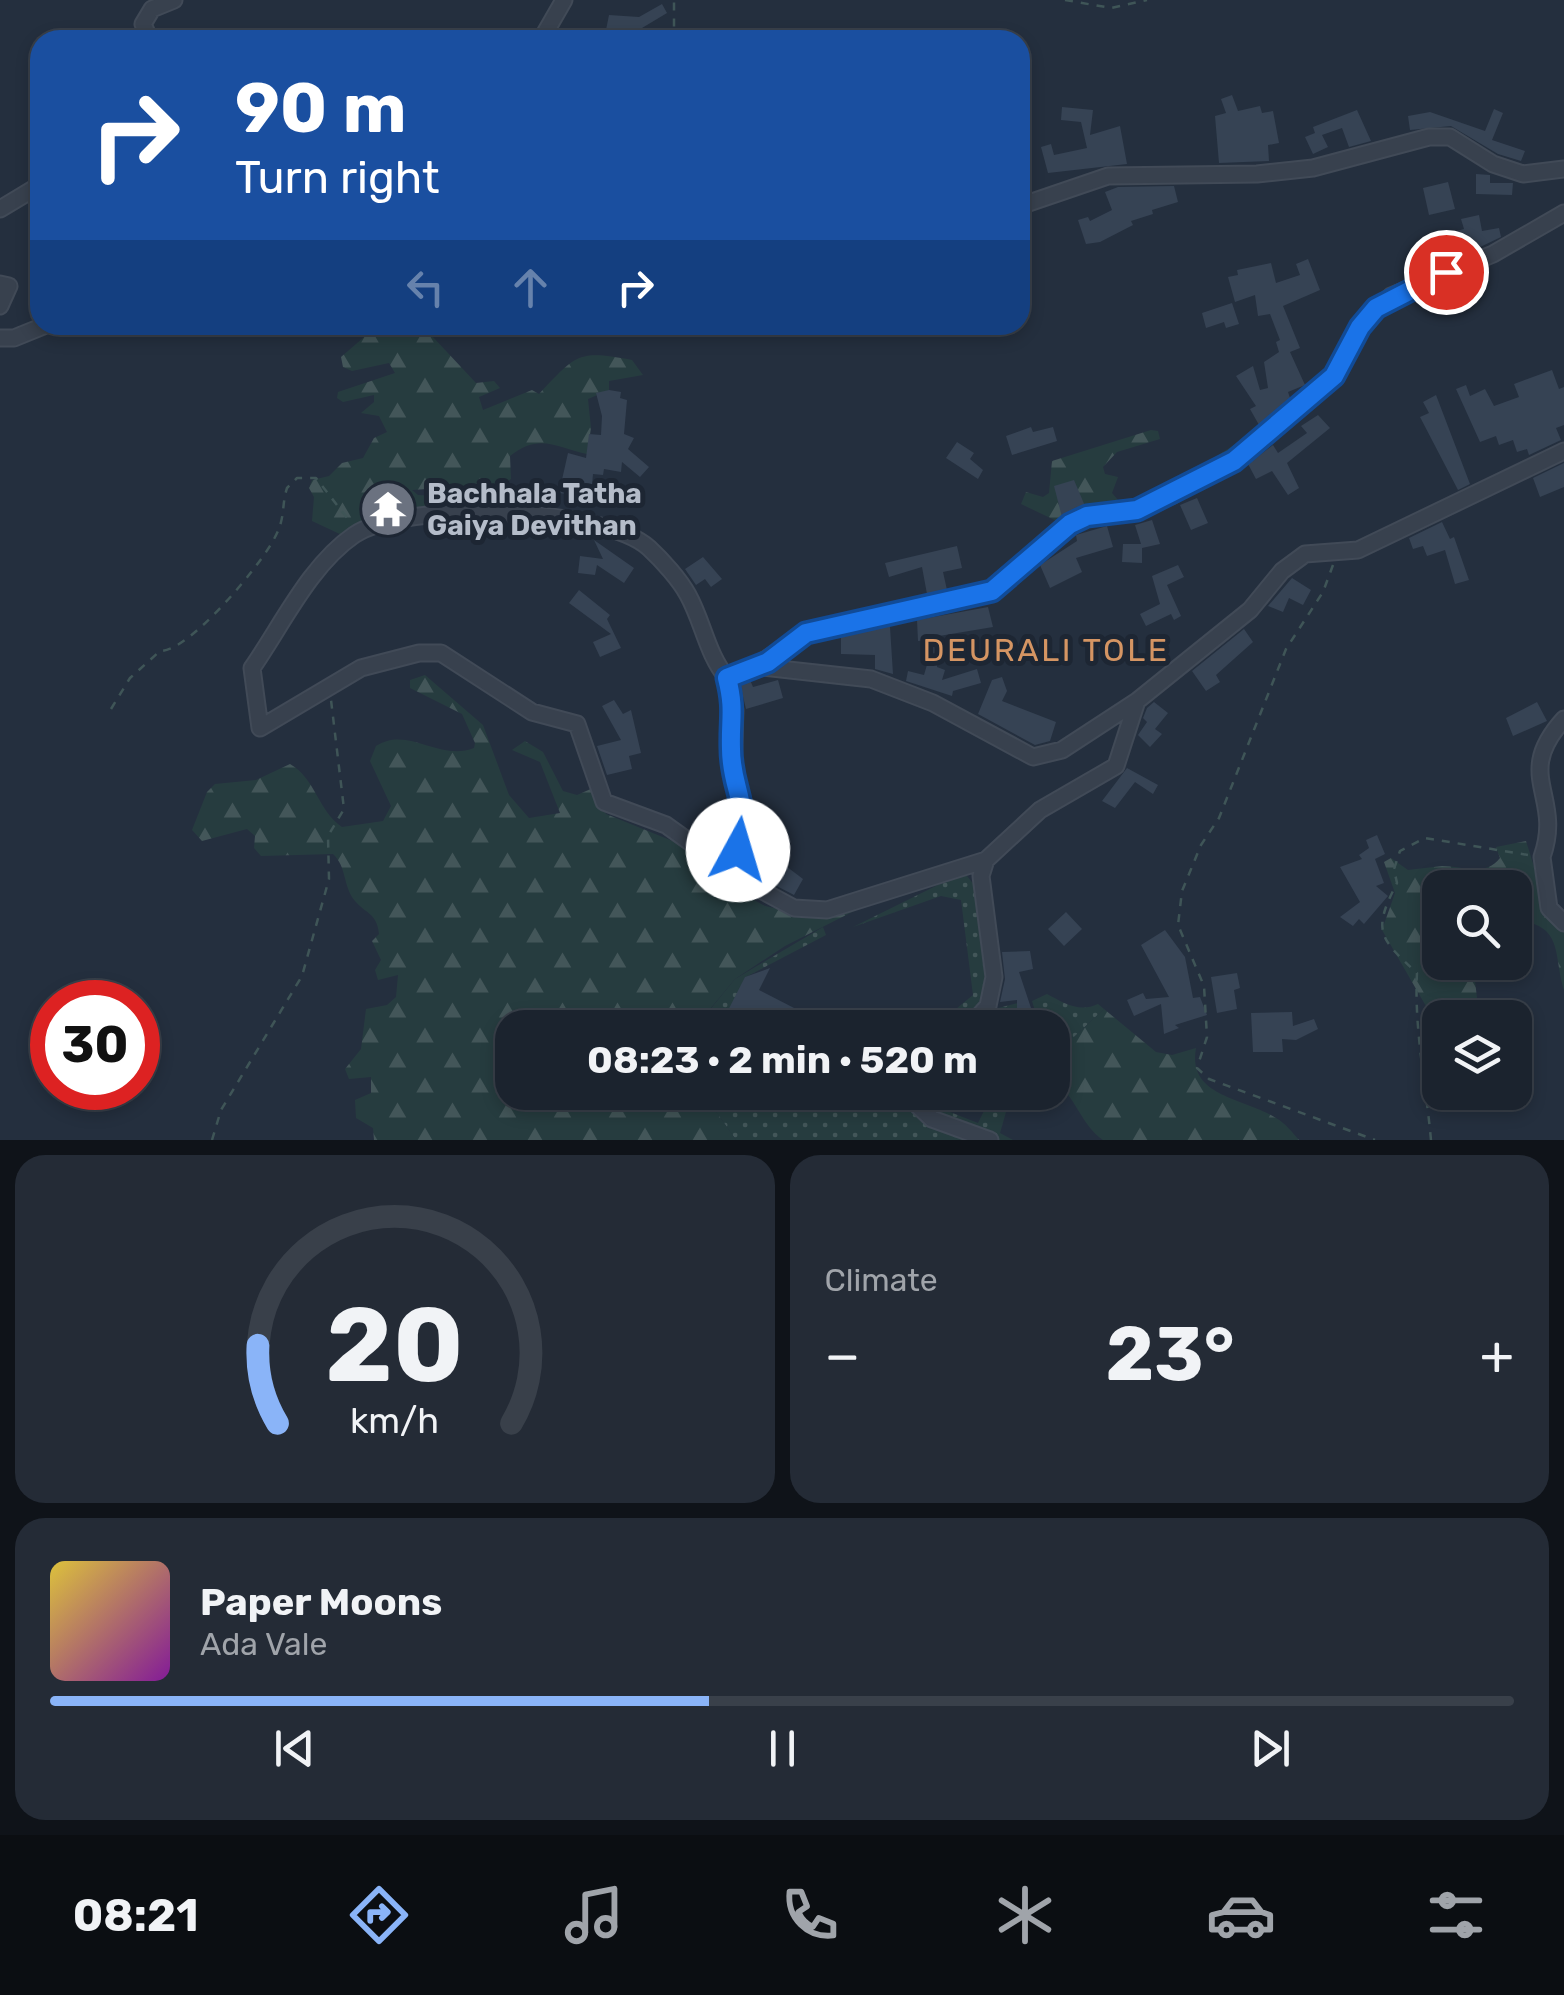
<!DOCTYPE html>
<html lang="en">
<head>
<meta charset="utf-8">
<style>
	body { margin:0; font-family:Rubik,sans-serif; background:#242b36; color:#f1f3f6; height:100vh; display:flex; flex-direction:column; font-size:38px; white-space:nowrap }
	* { box-sizing:border-box; margin:0 }
	p { font-size:32px; color:#a0a4aa }
	.icon { flex:none; width:55px; height:55px; fill:none; stroke:currentColor; stroke-width:2; stroke-linecap:round; stroke-linejoin:round }
	.map { position:relative; height:1140px; overflow:hidden }
	.drawer { display:flex; flex-direction:column; gap:15px; padding:15px; background:#0f1319; flex:1 }
	.drawer>* { flex:none }
	.top-card { position:absolute; left:30px; top:30px; width:1000px; height:305px; border-radius:30px; box-shadow:0 5px 15px #0003,0 0 0 2px #39404a; background:#1a4fa0; color:#fff; overflow:hidden }
	.buttons { position:absolute; left:1422px; top:870px; display:grid; gap:20px }
	.buttons a { display:grid; place-items:center; width:110px; height:110px; border-radius:20px; background:#1b232e; box-shadow:0 5px 15px #0003,0 0 0 2px #39404a; font-size:50px }
	.speed { position:absolute; left:30px; top:980px; display:flex; gap:20px; font-size:50px; font-weight:700; text-align:center }
	.speed>* { display:grid; place-content:center; width:130px; height:130px; border-radius:50%; background:#1b232e; box-shadow:0 5px 15px #0003,0 0 0 2px #39404a; line-height:1 }
	.speed .limit { border:15px solid #d22; background:#fff; color:#111 }
	.pin { position:absolute; display:grid; place-items:center; width:85px; height:85px; color:#fff; margin:-42px; border:5px solid #fff; border-radius:50%; box-shadow:0 2px 10px #0007 }
	.me { position:absolute; width:110px; margin:-55px; rotate:6deg; stroke-linejoin:round; filter:drop-shadow(0 0 8px #0008) }
	.turn { display:flex; align-items:center; gap:35px; height:210px; padding:0 40px; font-size:45px }
	.turn .icon { width:130px; height:130px; stroke-width:2.5 }
	.turn b { display:block; font-size:70px; line-height:85px }
	.lanes { display:flex; align-items:center; height:95px; padding:0 40px; background:#0003; justify-content:center; gap:50px; direction:ltr }
	.lanes .off { opacity:.35 }
	.big { font-size:75px; font-weight:700; line-height:1.1 }
	.drawer .widget { flex:1; display:flex; flex-direction:column; justify-content:center; gap:15px; min-width:0; padding:0 35px; border-radius:30px; background:#242b36 }
	.drawer .dial { align-items:center; gap:0 }
	.dial svg { height:260px; overflow:visible; fill:none; stroke:#39404a; stroke-width:7; stroke-linecap:round; text-anchor:middle }
	.dial text { fill:#f1f3f6; stroke:none }
	.song { display:flex; align-items:center; gap:30px }
	.cover { width:120px; height:120px; border-radius:15px; background:linear-gradient(135deg,hsl(50 70% 55%),hsl(290 70% 35%)) }
	.played { height:10px; border-radius:5px; background:linear-gradient(90deg,#8ab4f8 45%,#39404a 45%) }
	.keys { display:flex; justify-content:space-around; direction:ltr }
	.heat { display:flex; justify-content:space-between; align-items:center; font-size:55px; direction:ltr }
	.drawer .tiles { flex:1; display:grid; gap:15px; grid-template-columns:1fr 1fr }
	.widget:last-child { grid-column:span 2 }
	.trip { position:absolute; left:495px; top:1010px; width:575px; height:100px; border-radius:30px; background:#1b232e; box-shadow:0 5px 15px #0003,0 0 0 2px #39404a; font-weight:700; line-height:100px; text-align:center }
	.dock { display:flex; height:160px; justify-content:space-around; align-items:center; background:#0b0e12; color:#a0a4aa }
	.dock .icon { width:70px; height:70px }
	.dock .selected { color:#8ab4f8 }
	.dock b { font-size:45px; color:#f1f3f6 }
	.map>svg:first-child { display:block }
</style>
</head>
<body>
<div class="map">
<svg width="1564" height="1140" viewBox="0 0 1564 1140">
	<defs>
		<pattern id="grass-dots" width="8" height="8" patternUnits="userSpaceOnUse" patternTransform="scale(2.5)"><rect width="8" height="8" fill="#263c3f"/><path d="M2 2h.1M6 6h.1" fill="none" stroke="#435659" stroke-width="1.8" stroke-linecap="round"/></pattern>
		<pattern id="forest-firs" width="22" height="20" patternUnits="userSpaceOnUse" patternTransform="scale(2.5)"><rect width="22" height="20" fill="#263c3f"/><path d="M5 1l3.5 6h-7zM16 11l3.5 6h-7z" fill="#435659"/></pattern>
	</defs>
	<rect width="100%" height="100%" fill="#242f3e"/>
	<!-- grass -->
	<path fill="url(#grass-dots)" d="M956 876H967L979 891 990 1010 1018 1003 1017 1027H903L951 1013 973 995 961 900 941 896 853 927Z
		M823 927 826 935 746 977 739 1027 695 1028 735 979Z
		M1047 994C1064 1003 1079 1013 1098 1004L1104 1009 1074 1037 1053 1040 1052 1028 1040 1027 1032 1001Z
		M703 1093H925L922 1101 978 1123 987 1105 1006 1112 1000 1133 1013 1140H736Z"/>
	<!-- forest -->
	<path fill="url(#forest-firs)" d="M378 325H406L408 330 432 336 476 383 494 381 500 388 479 397 483 410 532 390 539 394C577 354 577 350 632 360L643 375 609 381V390L588 399 591 428 587 454C557 448 540 432 510 456L511 479 503 484 412 490 418 495 502 500 505 507C461 500 380 512 342 535L312 521 314 497 309 488 312 480 329 476 342 463 363 458 374 438 387 432 379 416 361 413 374 402V395L343 402 337 398 338 392 395 373 389 363 352 371 343 367 341 357Z
		M1151 430 1158 431 1160 439 1117 452 1103 467 1105 474 1118 477 1112 493 1118 500 1154 496 1248 436 1252 442 1149 501 1065 525 1021 504 1026 492 1043 497 1049 493 1052 461Z
		M425 675 483 725 509 795 529 818 560 813 540 762 512 750 525 741 543 752 563 791 577 795 593 788 606 814 675 842 732 888 765 906 813 917 858 909 785 946 735 979 695 1027 512 1028V1092L703 1093 736 1140H374L373 1128 356 1118 355 1100 371 1093V1077L349 1079 345 1069 361 1049 366 1009 387 1005 396 997 398 975 378 980 375 970 381 960 372 941 379 934C377 913 366 914 355 901 343 887 347 867 333 854L261 856 254 848 255 836 247 829 202 841 192 830 207 792 215 784 256 780 290 764C316 779 318 811 342 827L383 821 391 806 370 761 376 746C408 725 439 762 474 748L475 743 462 714 410 688V680Z
		M1526 841 1542 892 1564 929V990C1553 953 1564 925 1515 920V888H1440V962L1473 963 1477 998 1470 1017 1434 1020 1382 930 1395 893 1384 862 1391 858 1408 870C1419 869 1431 867 1442 866 1463 866 1485 877 1500 858L1496 847Z
		M1104 1009 1156 1052 1172 1055 1196 1048C1187 1097 1243 1097 1276 1118 1285 1123 1292 1132 1299 1140H1103C1081 1125 1076 1096 1053 1080L1052 1040 1074 1037Z"/>
	<!-- building -->
	<path fill="#364354" d="M662 4 667 13 642 28 657 40 606 30 609 15 639 17Z
		M1232 95 1238 111 1260 106 1262 113 1273 111 1279 143 1268 145 1269 161 1219 163 1215 116 1226 113 1221 99Z
		M1062 107 1093 110 1090 135 1120 126 1127 164 1048 173 1041 147 1051 144 1054 155 1087 148 1081 122 1061 120Z
		M1494 109 1503 113 1492 140 1525 151 1521 161 1498 154 1451 126 1410 130 1408 116 1430 112 1485 131Z
		M1357 110 1371 141 1349 147 1342 128 1322 135 1328 147 1313 154 1305 137 1315 133 1313 127Z
		M1476 174 1490 175V183H1513L1512 195 1476 194Z
		M1448 182 1455 209 1429 215 1423 188Z
		M1174 186 1178 202 1152 210 1153 214 1131 221 1133 225 1100 242 1086 244 1078 220 1088 217 1090 221 1112 210 1105 192 1118 187Z
		M1479 215 1482 231 1499 228 1501 237 1476 249 1438 258 1439 264 1421 271 1414 246 1450 237 1449 233 1464 229 1461 219Z
		M1308 259 1320 290 1283 306 1300 348 1290 352 1305 385 1288 392 1290 398 1259 425 1250 409 1256 406 1236 376 1253 366 1260 390 1268 388 1264 362 1279 352 1276 342 1280 340 1270 314 1258 316 1255 295 1235 302 1228 277 1238 275 1237 270 1271 263 1276 283 1300 275 1296 264Z
		M1232 303 1239 324 1226 328 1224 322 1206 328 1202 313Z
		M1552 370 1559 389 1564 387V425L1556 428 1561 440 1529 455 1527 449 1517 452 1513 440 1499 445 1496 436 1480 442 1456 389 1466 385 1470 396 1485 389 1494 406 1519 397 1514 384Z
		M609 390 621 392 620 398 627 400 624 434 634 438 628 449 649 467 640 477 622 462 621 472 604 469 603 475 593 474 591 497 559 493 568 453 586 458 589 434 601 435 602 416 596 393Z
		M1436 395 1470 484 1458 490 1420 417 1429 413 1423 402Z
		M1318 415 1330 428 1287 463 1299 488 1288 495 1272 471 1256 479 1248 464 1273 445 1278 453 1307 433 1301 426Z
		M1031 427 1033 432 1053 427 1057 441 1012 455 1006 436Z
		M957 442 974 453 970 459 983 470 978 479 946 458Z
		M1564 463V487L1540 497 1533 478Z
		M1074 480 1085 506 1062 517 1054 486Z
		M1197 498 1208 523 1191 530 1180 505Z
		M1152 520 1160 544 1142 548V563L1122 562 1123 544H1141L1135 525Z
		M1442 522 1450 539 1454 537 1469 580 1455 584 1445 550 1427 556 1423 546 1413 549 1409 538Z
		M1107 526 1113 547 1076 558 1082 572 1050 588 1040 565 1077 541 1076 535Z
		M594 540 634 568 624 583 597 565 595 575 578 573 580 556 603 559Z
		M957 546 962 568 943 572 947 590 927 594 922 567 889 577 885 563Z
		M703 557 722 579 711 587 705 579 696 585 685 569Z
		M1178 565 1184 577 1167 585 1181 616 1174 620 1171 614 1146 626 1140 614 1160 604 1152 576Z
		M1292 578 1311 590 1303 605 1289 598 1283 612 1268 606Z
		M579 590 610 615 607 619 621 648 600 657 593 642 611 634 569 603Z
		M988 607 993 627 939 636 937 667 945 670 942 680 977 669 981 683 953 691 952 696 906 681 908 671 924 675 931 651H926L927 640 918 641 917 620Z
		M885 627H890L893 674 875 669V655L841 654V637Z
		M1244 629 1253 642 1216 675 1220 682 1206 691 1192 671Z
		M1002 677 1007 691 1002 701 1056 722 1050 741 1035 745 978 714 992 680Z
		M750 680 753 687 778 680 783 698 746 709 740 684Z
		M614 700 623 714 631 710 641 753 629 756 632 769 607 775 597 746 621 740 602 706Z
		M1154 702 1168 713 1155 729 1162 734 1150 747 1138 735 1147 722 1143 718 1147 708Z
		M1537 702 1547 721 1513 736 1506 718Z
		M1127 768 1158 785 1153 794 1135 782 1115 808 1102 801Z
		M768 821 776 845 774 857 803 879 794 895 771 883 773 879 750 872 756 850 755 825Z
		M1377 835 1385 854 1375 859 1384 883 1376 886 1388 896 1364 924 1359 919 1353 926 1340 917 1360 902 1340 867 1362 859 1359 855 1369 848 1366 840Z
		M1066 912 1082 929 1064 946 1048 929Z
		M1165 930 1185 957 1193 998 1200 997 1207 1015 1175 1025 1179 1028 1164 1034 1161 1004 1134 1016 1127 1000 1143 993 1146 999 1169 997 1141 945Z
		M1030 951 1033 969 1019 972 1034 1017H1040V1028H1017V1000L1000 1002 1005 979 1002 952Z
		M770 968 759 990 796 1009 786 1028H719L745 977Z
		M1237 973 1240 988 1234 990 1237 1009 1217 1013 1211 977Z
		M1292 1012 1293 1026 1314 1019 1318 1029 1296 1040 1282 1039 1283 1052H1253L1251 1013Z"/>
	<g fill="none" stroke-linecap="round" stroke-linejoin="round">
		<!-- minor casing -->
		<g stroke="#414a57" stroke-width="19">
			<path id="minor" d="M150 40 143 24 152 9 174 0
				M541 40 564 0
				M1020 206 1108 176 1257 174 1313 168 1429 137H1450L1493 164 1523 174 1564 169
				M0 209 40 185
				M0 284 9 286 0 306
				M0 338H14L46 325
				M757 665 807 633 992 591 1070 525 1087 517 1137 511 1173 495 1234 461 1333 376 1359 327 1391 296 1493 254 1564 213
				M727 678 735 710 733 771 744 803V829L732 870
				M1137 701 1116 766 1040 810 986 860 827 910 794 908 744 881 666 825 604 802 577 724 532 712 441 653H419L361 668 260 728 252 668C282 625 310 565 354 535 405 500 604 507 649 548 662 560 680 580 688 595 703 622 707 654 727 678L753 666 871 679 933 703 1033 757 1062 750 1137 701 1250 610 1282 571 1305 554 1358 550 1564 451
				M1564 719C1512 776 1564 795 1542 857L1549 908 1564 923
				M968 1028 988 1006 994 977 981 876 986 860
				M911 1092V1099L932 1119 990 1140"/>
		</g>
		<!-- path -->
		<path stroke="#3f5557" stroke-width="2.5" stroke-dasharray="8 8" stroke-linecap="butt" d="M1065 0 1111 8 1147 0
			M666 40 674 29V0
			M1333 565 1323 592 1286 649 1219 818 1201 845 1182 891 1178 925 1204 986 1207 1037 1197 1068 1209 1079 1375 1140
			M111 709 130 678 160 651C189 652 260 566 274 539 286 518 281 507 287 488L297 478H316L351 523
			M212 1140 221 1110 302 976 329 879 328 836 344 809 331 700
			M1431 1140C1426 1084 1414 1030 1417 973 1379 938 1372 931 1397 883L1394 869 1400 851 1425 838 1528 855"/>
		<!-- minor -->
		<use href="#minor" stroke="#38414e" stroke-width="15"/>
	</g>
	<g fill="none" stroke-linecap="round" stroke-linejoin="round">
		<!-- route casing -->
		<g stroke="#114b97" stroke-width="25">
			<path id="route" d="M738 850C751 803 731 790 731 749 730 718 735 710 727 678L768 662 806 633 992 591 1070 524 1087 516 1137 510 1234 461 1334 376 1360 327 1376 308 1446 272"/>
		</g>
		<!-- route -->
		<use href="#route" stroke="#1a73e8" stroke-width="18"/>
	</g>
	<!-- icons -->
	<defs>
		<g id="temple-disc" transform="scale(2.875)"><circle r="9.5" fill="#6b7280" stroke="#1d2633"/><path d="M0-6L5-2H3V0L6.5 2.5H4V6H1.5V3h-3V6H-4V2.5H-6.5L-3 0V-2H-5Z" fill="#fff"/></g>
	</defs>
	<g fill-rule="evenodd">
		<use href="#temple-disc" x="388" y="509"/>
	</g>
	<g text-anchor="middle" dominant-baseline="central" stroke-width="10" stroke-linejoin="round" paint-order="stroke">
		<!-- poi labels -->
		<g font-size="28" font-weight="bold" fill="#b4bcc9" stroke="#1d2633" text-anchor="start">
			<text x="427" y="493">Bachhala Tatha<tspan x="427" dy="32">Gaiya Devithan</tspan></text>
		</g>
		<!-- quarter labels -->
		<g font-size="32" letter-spacing="2.5" fill="#d59563" stroke="#1d2633">
			<text x="1046" y="650">DEURALI TOLE</text>
		</g>
	</g>
</svg>
<div class="buttons">
<a><svg class="icon" aria-label="search" viewBox="0 0 24 24"><circle cx="10" cy="10" r="6"/><path d="M15 15l6 6"/></svg></a>
<a><svg class="icon" aria-label="layers" viewBox="0 0 24 24"><path d="M12 4l9 5-9 5-9-5zM3 14l9 5 9-5"/></svg></a>
</div>
<div class="speed"><div class="limit">30</div></div>
<div class="pin" style="left:1446px;top:272px;background:#d93025"><svg class="icon" aria-label="arrive" viewBox="0 0 24 24"><path d="M6 21V4h12l-3 4 3 4H6"/></svg></div>
<svg class="me" style="left:738px;top:850px" viewBox="-20 -20 40 40"><circle r="19" fill="#fff"/><path d="M0-13L10 11 0 6-10 11z" fill="#1a73e8"/></svg>
<div class="trip">08:23 · 2 min · 520 m</div>
<div class="top-card">
<div class="turn"><svg class="icon" aria-label="right" viewBox="0 0 24 24"><path d="M7 20v-9h11M14 6l5 5-5 5"/></svg><div><b>90 m</b>Turn right</div></div>
<div class="lanes"><svg class="icon off" aria-label="left" viewBox="0 0 24 24"><path d="M17 20v-9H6M10 6l-5 5 5 5"/></svg><svg class="icon off" aria-label="ahead" viewBox="0 0 24 24"><path d="M12 20V5M6 11l6-6 6 6"/></svg><svg class="icon" aria-label="right" viewBox="0 0 24 24"><path d="M7 20v-9h11M14 6l5 5-5 5"/></svg></div>
</div>
</div>
<section class="drawer">
<div class="tiles">
<div class="widget dial"><svg viewBox="0 0 100 80">
<path d="M14 69A42 42 0 1 1 86 69"/>
<path d="M14 69A42 42 0 0 1 8 45" stroke="#8ab4f8"/>
<text x="50" y="56" font-size="32" font-weight="700">20</text>
<text x="50" y="72" font-size="11">km/h</text>
</svg></div>
<div class="widget"><p>Climate</p>
<div class="heat"><a>−</a><b class="big">23°</b><a>+</a></div>
</div>
<div class="widget">
<div class="song"><i class="cover"></i><div><b>Paper Moons</b><p>Ada Vale</p></div></div>
<div class="played"></div>
<div class="keys"><svg class="icon" aria-label="previous" viewBox="0 0 24 24"><path d="M18 5L8 12l10 7zM5 5v14"/></svg><svg class="icon" aria-label="pause" viewBox="0 0 24 24"><path d="M8 5v14M16 5v14"/></svg><svg class="icon" aria-label="next" viewBox="0 0 24 24"><path d="M6 5l10 7-10 7zM19 5v14"/></svg></div>
</div>
</div>
</section>
<nav class="dock">
<b>08:21</b>
<svg class="icon selected" aria-label="directions" viewBox="0 0 24 24"><path d="M12 3l9 9-9 9-9-9zM9 14v-3h6M13 9l2 2-2 2"/></svg>
<svg class="icon" aria-label="music" viewBox="0 0 24 24"><path d="M9 18V5l10-2v13"/><circle cx="6" cy="18" r="3"/><circle cx="16" cy="16" r="3"/></svg>
<svg class="icon" aria-label="phone" viewBox="0 0 24 24"><path d="M5 4h4l2 5-3 2q2 4 5 5l2-3 5 2v4C11 20 4 13 5 4z"/></svg>
<svg class="icon" aria-label="climate" viewBox="0 0 24 24"><path d="M12 3v18M4 7l16 10M4 17L20 7"/></svg>
<svg class="icon" aria-label="car" viewBox="0 0 24 24"><path d="M5 17H2v-5l4-1 3-4h7l3 4 3 1v5h-3M9 17h6M6 11h13"/><circle cx="7" cy="17" r="2"/><circle cx="17" cy="17" r="2"/></svg>
<svg class="icon" aria-label="filters" viewBox="0 0 24 24"><path d="M4 7h16M4 17h16"/><circle cx="9" cy="7" r="2"/><circle cx="15" cy="17" r="2"/></svg>
</nav>
</body>
</html>
